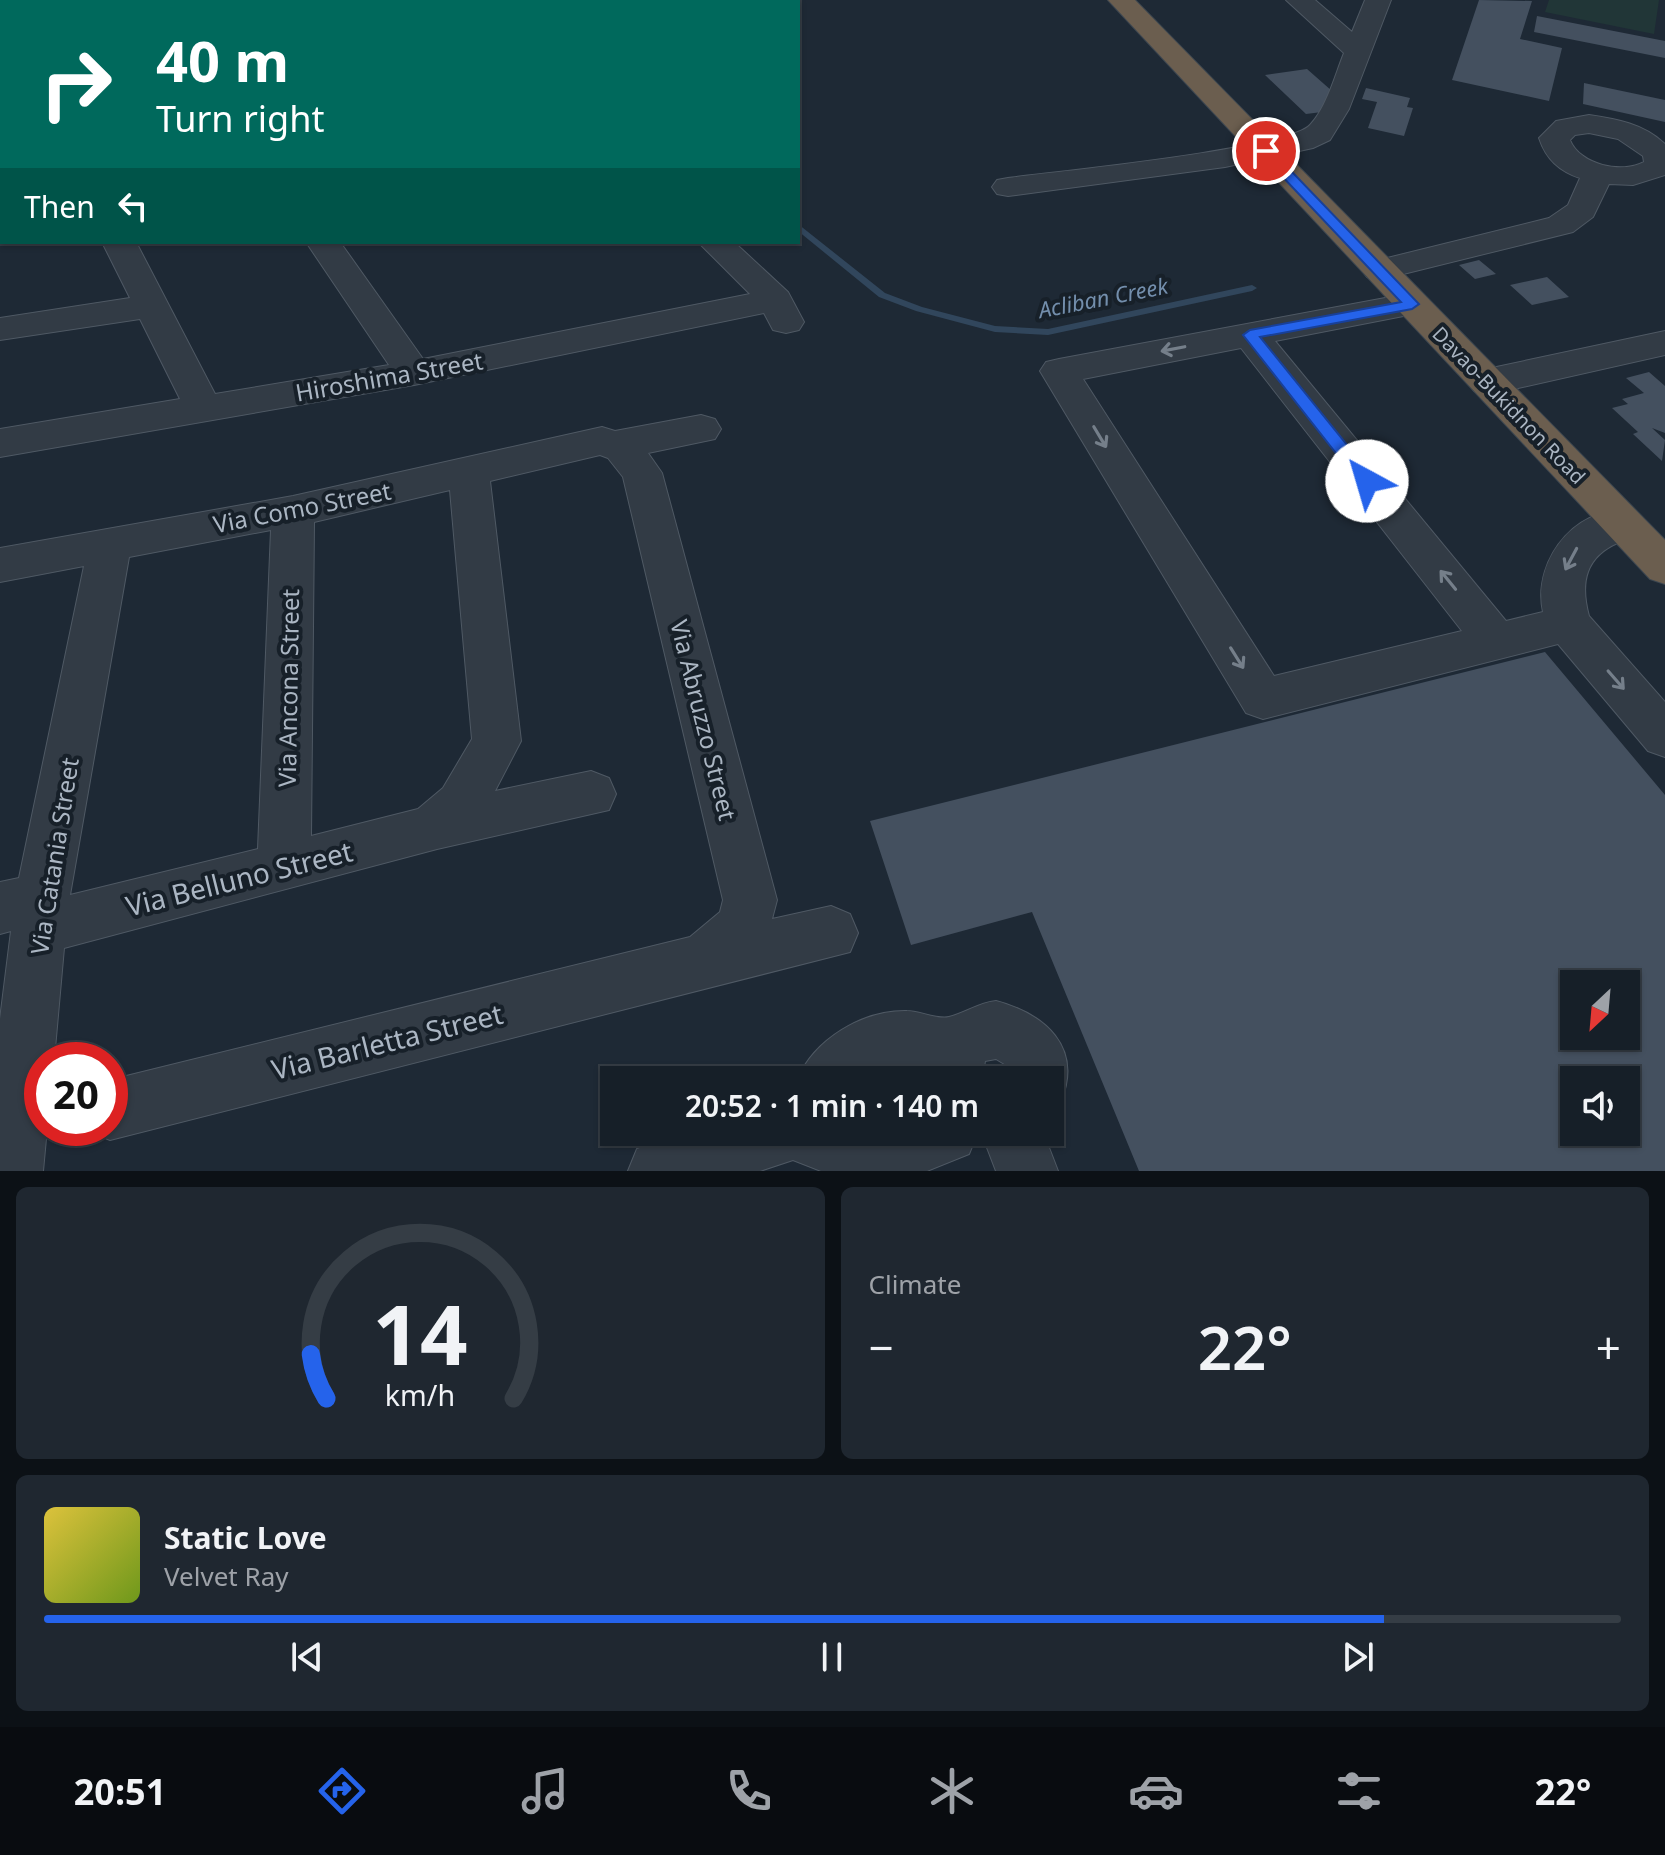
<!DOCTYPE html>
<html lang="en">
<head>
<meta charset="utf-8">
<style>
	body { margin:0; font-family:"Noto Sans",sans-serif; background:#1f2730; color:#f1f3f6; height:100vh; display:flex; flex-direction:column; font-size:30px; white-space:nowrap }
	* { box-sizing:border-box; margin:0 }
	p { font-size:26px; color:#9ea2a8 }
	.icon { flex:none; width:44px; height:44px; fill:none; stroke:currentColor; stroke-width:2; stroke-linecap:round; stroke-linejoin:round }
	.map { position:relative; height:1171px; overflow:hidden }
	.details { display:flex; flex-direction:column; gap:16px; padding:16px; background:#0c1116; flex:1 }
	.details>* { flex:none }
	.guide { position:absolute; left:0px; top:0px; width:800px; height:244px; box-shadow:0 2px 6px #0004,0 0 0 2px #353d45; background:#00695c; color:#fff; overflow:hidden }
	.needle { width:52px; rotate:206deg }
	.controls { position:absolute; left:1560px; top:970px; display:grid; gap:16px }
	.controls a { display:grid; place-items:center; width:80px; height:80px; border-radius:0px; background:#161f28; box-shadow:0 2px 6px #0004,0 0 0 2px #353d45; font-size:40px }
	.speed { position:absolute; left:24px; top:1042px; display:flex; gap:16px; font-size:40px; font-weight:700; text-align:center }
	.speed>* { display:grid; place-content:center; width:104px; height:104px; border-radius:50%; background:#161f28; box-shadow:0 2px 6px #0004,0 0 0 2px #353d45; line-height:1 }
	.speed .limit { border:12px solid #d22; background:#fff; color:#111 }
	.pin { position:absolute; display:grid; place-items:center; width:68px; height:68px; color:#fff; margin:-34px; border:4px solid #fff; border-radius:50%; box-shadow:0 2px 8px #0007 }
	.me { position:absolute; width:88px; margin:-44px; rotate:321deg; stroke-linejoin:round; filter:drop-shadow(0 0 6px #0008) }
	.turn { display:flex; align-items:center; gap:28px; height:168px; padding:0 24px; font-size:36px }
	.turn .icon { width:104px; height:104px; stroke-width:2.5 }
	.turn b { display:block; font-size:56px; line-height:68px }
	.then { display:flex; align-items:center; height:76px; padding:0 24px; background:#0003; gap:16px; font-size:30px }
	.big { font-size:60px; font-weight:600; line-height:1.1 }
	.details .tile { flex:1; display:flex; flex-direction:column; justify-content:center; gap:12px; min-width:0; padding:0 28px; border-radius:12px; background:#1f2730 }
	.details .dial { align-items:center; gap:0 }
	.dial svg { height:208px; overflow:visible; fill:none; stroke:#353d45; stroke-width:7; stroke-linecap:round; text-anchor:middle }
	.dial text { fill:#f1f3f6; stroke:none }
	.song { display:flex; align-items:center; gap:24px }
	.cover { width:96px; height:96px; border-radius:12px; background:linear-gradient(135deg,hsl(50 70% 55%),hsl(80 70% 35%)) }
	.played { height:8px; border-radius:4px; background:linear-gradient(90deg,#2563eb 85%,#353d45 85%) }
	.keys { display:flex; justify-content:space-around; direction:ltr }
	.heat { display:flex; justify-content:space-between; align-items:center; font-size:44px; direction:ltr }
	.details .tiles { flex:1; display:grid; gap:16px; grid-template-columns:1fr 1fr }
	.tile:last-child { grid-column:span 2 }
	.trip { position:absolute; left:600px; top:1066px; width:464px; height:80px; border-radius:0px; background:#161f28; box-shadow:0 2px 6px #0004,0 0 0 2px #353d45; font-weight:600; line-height:80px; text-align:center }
	.dock { display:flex; height:128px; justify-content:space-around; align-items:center; background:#090c10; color:#9ea2a8 }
	.dock .icon { width:56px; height:56px }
	.dock .current { color:#2563eb }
	.dock b { font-size:36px; color:#f1f3f6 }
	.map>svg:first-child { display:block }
</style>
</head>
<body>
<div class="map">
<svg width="1665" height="1171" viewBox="0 0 1665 1171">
	<rect width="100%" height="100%" fill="#1e2935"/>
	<!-- green -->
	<path fill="#213637" d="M1549 0H1659L1654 34 1545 12Z"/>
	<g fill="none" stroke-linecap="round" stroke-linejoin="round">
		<!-- stream -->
		<path fill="#31465c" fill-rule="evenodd" d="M329 0H341L345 2H333Z
			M798 224 885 293 922 307 995 326 1048 329 1252 285 1257 288 1252 291 1048 335 995 332 916 311 879 297 798 231Z"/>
	</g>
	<!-- building -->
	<path fill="#44505f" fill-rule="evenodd" d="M1479 0 1532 1 1520 39 1562 48 1549 101 1452 80Z
		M1537 16 1665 41V58L1534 32Z
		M1307 69 1332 91 1322 112 1306 114 1265 75Z
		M1584 83 1665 100V122L1583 104Z
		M1366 88 1410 98 1407 107 1413 108 1404 136 1368 128 1377 102 1362 99Z
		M1479 260 1496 274 1475 279 1459 265Z
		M1547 277 1569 297 1532 305 1510 285Z
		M1649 372 1665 386V433L1652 428 1665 440 1662 461 1633 434 1638 432 1612 408 1628 404 1622 399 1644 393 1626 378Z
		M1545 652 1665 795V1171H1139L1032 912 911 945 870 821ZM1574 984H1626V1036H1574ZM1574 1080H1626V1132H1574Z"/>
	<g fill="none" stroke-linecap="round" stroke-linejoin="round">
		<!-- minor casing -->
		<g stroke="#4f5964" stroke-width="2">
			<path id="minor" d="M0 0H19L20 2H2V8Z
				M279 0H307L278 2Z
				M318 0H347L317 2Z
				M1286 0H1315L1352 32 1365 0H1391L1349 109 1330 140 1313 148 1225 167 1008 196 997 194 992 187 997 180 1008 178C1053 172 1289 149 1310 125 1327 107 1335 75 1344 53Z
				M0 67H2V83H0Z
				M1589 115C1617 119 1644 124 1665 144V175L1633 185 1609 184 1593 217 1573 232 1379 280 1367 277 1362 270 1367 263 1549 218 1568 205 1580 178C1559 171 1546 159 1539 138L1556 121ZM1589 133 1618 139 1643 156 1644 162C1622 174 1580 165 1570 140L1575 135Z
				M0 136H2L0 155Z
				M102 242H136L215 394 389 365 306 242H340L423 359 750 294 698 242H734L788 292 804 322 799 330 786 333 773 330 764 313 414 385 0 457V429L180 399 140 319 0 340V318L130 298Z
				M1412 293 1424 296 1430 304 1424 312 1275 341 1506 621 1543 612C1531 558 1582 497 1639 514L1645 525C1638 538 1633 537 1620 542 1585 556 1580 583 1589 616L1665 702V757L1648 751 1558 644 1263 719 1246 713 1040 371 1046 362 1059 359ZM1241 348 1462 631 1274 676 1083 379Z
				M1665 331V355L1487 395 1474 391 1468 382 1474 373 1487 369Z
				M701 415 715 419 721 429 715 439 648 453 662 473 777 900 772 919 831 906 850 914 858 933 850 952 110 1140 89 1131 87 1128H110V1080L690 937 720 912 723 900 623 477 608 458 600 455 490 481 521 741 495 791 591 771 609 778 616 794 609 810 437 849 64 948 54 1060H42V1128H47L43 1171H0V1019L11 931 0 934V882L19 878 84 566 0 582V548L293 496 602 427 615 431ZM450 490 472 739 443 788 418 809 311 836 314 522ZM271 530 258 849 70 895 129 557Z
				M996 1001C1045 1014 1083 1047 1061 1101L1050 1106V1080H1010L1006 1065 996 1059 985 1061 982 1080H922L924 1070 886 1071 871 1080H797C814 1040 862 1010 907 1011 919 1011 938 1020 949 1017 965 1013 978 1003 996 1001Z
				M685 1132H978L969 1154 927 1171H821L793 1160 760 1171H628L637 1149Z
				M981 1132H1043L1058 1171H996Z"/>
		</g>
		<!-- highway casing -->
		<g stroke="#3c4650" stroke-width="2">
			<path id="highway" d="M1108 0H1135L1665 540V584L1650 579Z"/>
		</g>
		<!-- minor -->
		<use href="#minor" fill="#323b45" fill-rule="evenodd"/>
		<!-- highway -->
		<use href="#highway" fill="#6b5e4f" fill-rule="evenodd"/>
	</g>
	<!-- one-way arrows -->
	<defs><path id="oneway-shaft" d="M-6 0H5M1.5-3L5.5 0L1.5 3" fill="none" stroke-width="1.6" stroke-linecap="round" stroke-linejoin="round" transform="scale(2)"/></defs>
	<g stroke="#757f8a">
		<use href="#oneway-shaft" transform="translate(1173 349) rotate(169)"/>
		<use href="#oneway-shaft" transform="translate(1100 437) rotate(59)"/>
		<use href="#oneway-shaft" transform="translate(1571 559) rotate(118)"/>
		<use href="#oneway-shaft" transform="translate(1448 580) rotate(-129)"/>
		<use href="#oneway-shaft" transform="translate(1237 658) rotate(58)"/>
		<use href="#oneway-shaft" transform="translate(1616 680) rotate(49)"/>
	</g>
	<!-- route -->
	<path fill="#2563eb" stroke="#184099" stroke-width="2" d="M1261 149H1270L1419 304 1412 309 1260 337 1373 477V485H1361L1243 335 1250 330 1401 302 1261 154Z"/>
	<g text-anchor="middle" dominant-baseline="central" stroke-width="8" stroke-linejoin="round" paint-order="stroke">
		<!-- far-street labels -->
		<g font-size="20" fill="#abb6c3" stroke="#172029">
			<text transform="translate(1509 405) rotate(46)">Davao-Bukidnon Road</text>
		</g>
		<!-- far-water labels -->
		<g font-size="22" font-style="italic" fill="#738eac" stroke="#172029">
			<text transform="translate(1103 297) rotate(-11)">Acliban Creek</text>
		</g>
		<!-- street labels -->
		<g font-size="24" fill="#abb6c3" stroke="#172029">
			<text transform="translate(389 376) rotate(-10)">Hiroshima Street</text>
			<text transform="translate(302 507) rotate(-11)">Via Como Street</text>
			<text transform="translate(288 688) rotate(-89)">Via Ancona Street</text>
			<text transform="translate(704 720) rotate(76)">Via Abruzzo Street</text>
			<text transform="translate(54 856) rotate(-81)">Via Catania Street</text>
		</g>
		<!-- near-street labels -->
		<g font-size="28" fill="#abb6c3" stroke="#172029">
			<text transform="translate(239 878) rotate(-14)">Via Belluno Street</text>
			<text transform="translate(387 1041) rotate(-14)">Via Barletta Street</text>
		</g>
	</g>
</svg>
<div class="controls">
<a><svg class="needle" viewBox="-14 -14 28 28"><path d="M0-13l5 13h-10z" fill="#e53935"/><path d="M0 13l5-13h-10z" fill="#9ea2a8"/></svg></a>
<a><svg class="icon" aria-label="sound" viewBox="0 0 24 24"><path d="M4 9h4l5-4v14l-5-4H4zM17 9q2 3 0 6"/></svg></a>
</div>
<div class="speed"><div class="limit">20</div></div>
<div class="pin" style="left:1266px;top:151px;background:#d93025"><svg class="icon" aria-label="arrive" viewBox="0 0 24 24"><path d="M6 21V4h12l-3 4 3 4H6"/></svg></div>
<svg class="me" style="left:1367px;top:481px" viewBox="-20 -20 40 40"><circle r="19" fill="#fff"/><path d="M0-13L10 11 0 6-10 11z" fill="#2563eb"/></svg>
<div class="trip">20:52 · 1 min · 140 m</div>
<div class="guide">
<div class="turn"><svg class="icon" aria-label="right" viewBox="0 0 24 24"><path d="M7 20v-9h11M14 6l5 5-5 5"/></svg><div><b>40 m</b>Turn right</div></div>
<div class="then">Then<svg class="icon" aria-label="left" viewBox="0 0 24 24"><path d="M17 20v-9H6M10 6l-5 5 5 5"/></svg></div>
</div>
</div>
<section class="details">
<div class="tiles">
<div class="tile dial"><svg viewBox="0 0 100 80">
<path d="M14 69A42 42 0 1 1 86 69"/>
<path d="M14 69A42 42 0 0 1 8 52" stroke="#2563eb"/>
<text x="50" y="56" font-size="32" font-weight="700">14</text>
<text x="50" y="72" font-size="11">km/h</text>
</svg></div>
<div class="tile"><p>Climate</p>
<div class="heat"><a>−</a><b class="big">22°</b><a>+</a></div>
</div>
<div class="tile">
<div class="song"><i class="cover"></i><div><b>Static Love</b><p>Velvet Ray</p></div></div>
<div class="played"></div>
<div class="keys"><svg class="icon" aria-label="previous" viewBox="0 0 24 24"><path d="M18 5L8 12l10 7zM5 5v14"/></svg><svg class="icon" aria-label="pause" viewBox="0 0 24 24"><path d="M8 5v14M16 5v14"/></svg><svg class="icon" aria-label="next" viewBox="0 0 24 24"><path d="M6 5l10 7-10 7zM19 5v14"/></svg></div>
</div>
</div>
</section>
<nav class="dock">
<b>20:51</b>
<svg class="icon current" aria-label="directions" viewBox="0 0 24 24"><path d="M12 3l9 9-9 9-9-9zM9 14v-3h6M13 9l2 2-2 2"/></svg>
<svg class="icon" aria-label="music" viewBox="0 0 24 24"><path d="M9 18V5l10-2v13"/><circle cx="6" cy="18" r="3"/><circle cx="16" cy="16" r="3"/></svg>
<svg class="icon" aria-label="phone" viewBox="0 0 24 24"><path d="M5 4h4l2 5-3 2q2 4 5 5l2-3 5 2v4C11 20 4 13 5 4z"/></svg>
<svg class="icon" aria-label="climate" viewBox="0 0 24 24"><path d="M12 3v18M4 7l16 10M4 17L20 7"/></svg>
<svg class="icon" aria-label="car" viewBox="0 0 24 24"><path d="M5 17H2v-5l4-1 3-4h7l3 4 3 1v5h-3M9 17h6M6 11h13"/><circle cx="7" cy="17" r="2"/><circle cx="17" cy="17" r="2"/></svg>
<svg class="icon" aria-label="filters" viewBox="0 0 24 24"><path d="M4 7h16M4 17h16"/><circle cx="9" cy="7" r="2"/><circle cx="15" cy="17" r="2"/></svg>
<b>22°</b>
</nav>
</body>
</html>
